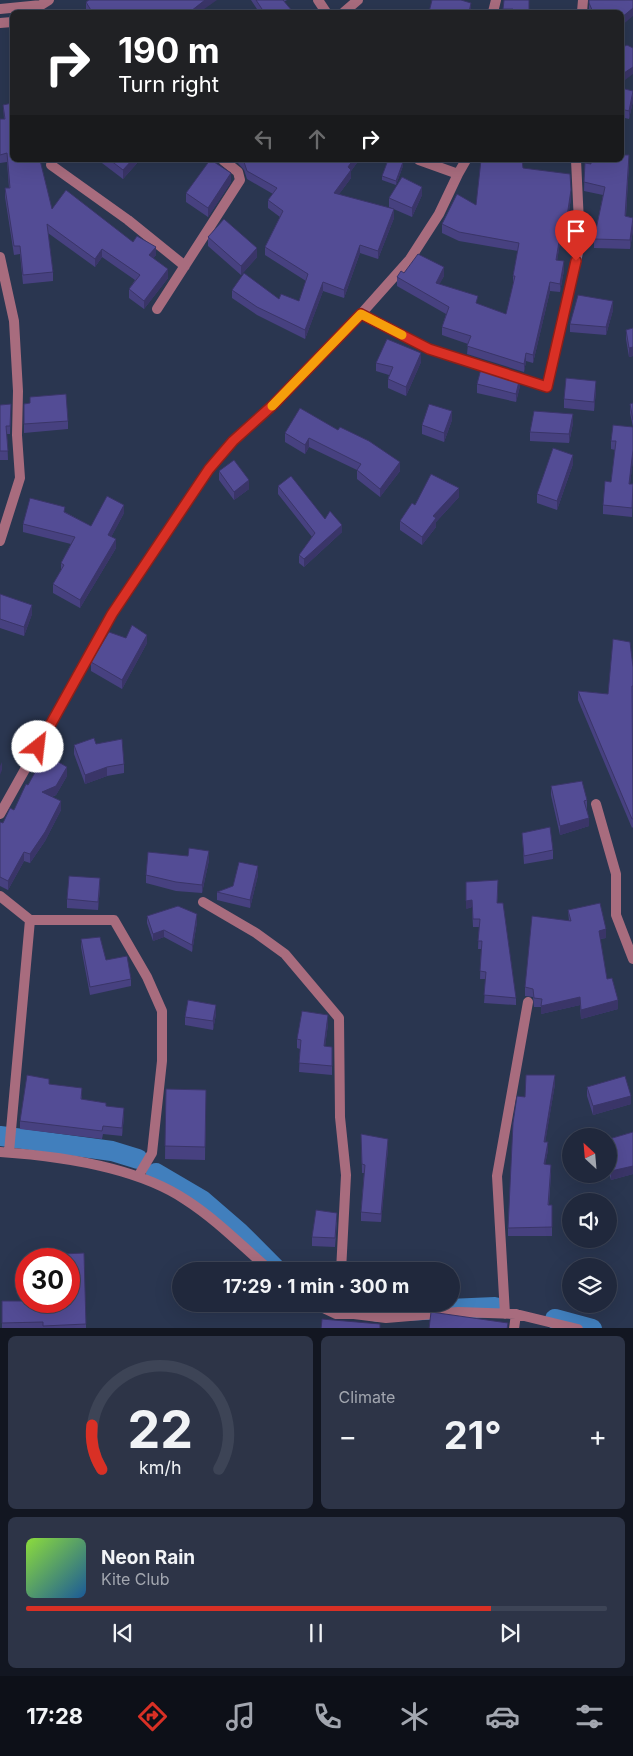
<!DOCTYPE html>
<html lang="en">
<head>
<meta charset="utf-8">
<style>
	body { margin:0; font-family:Inter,sans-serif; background:#2d3447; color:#f1f3f6; height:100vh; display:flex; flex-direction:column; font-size:19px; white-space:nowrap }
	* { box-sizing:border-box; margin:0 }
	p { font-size:16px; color:#a2a6af }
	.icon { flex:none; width:28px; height:28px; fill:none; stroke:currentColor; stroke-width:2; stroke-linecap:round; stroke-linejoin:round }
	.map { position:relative; height:1328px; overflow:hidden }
	.sheet { display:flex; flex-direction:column; gap:8px; padding:8px; background:#121621; flex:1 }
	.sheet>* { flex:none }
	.banner { position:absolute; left:10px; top:10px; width:614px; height:152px; border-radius:8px; box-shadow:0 5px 20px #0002,0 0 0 1px #3d4456; background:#202124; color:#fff; overflow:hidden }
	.needle { width:32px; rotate:334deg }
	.buttons { position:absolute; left:562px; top:1128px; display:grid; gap:10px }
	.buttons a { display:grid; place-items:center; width:55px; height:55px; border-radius:50%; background:#20283c; box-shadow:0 5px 20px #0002,0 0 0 1px #3d4456; font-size:25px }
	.speed { position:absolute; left:15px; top:1248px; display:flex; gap:10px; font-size:25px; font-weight:700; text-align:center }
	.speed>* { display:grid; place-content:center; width:65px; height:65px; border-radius:50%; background:#20283c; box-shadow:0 5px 20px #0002,0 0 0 1px #3d4456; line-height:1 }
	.speed .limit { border:8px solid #d22; background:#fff; color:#111 }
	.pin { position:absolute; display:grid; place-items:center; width:42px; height:42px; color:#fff; margin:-51px -21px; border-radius:50% 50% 50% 0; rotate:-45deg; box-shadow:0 0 5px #0007 }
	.pin .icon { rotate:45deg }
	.me { position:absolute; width:55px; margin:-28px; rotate:29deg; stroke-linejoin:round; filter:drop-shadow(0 0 4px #0008) }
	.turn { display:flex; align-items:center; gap:18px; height:105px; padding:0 25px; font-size:22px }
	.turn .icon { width:65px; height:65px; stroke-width:2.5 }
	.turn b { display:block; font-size:35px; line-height:42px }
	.lanes { display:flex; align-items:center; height:48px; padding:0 25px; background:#0003; justify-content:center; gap:25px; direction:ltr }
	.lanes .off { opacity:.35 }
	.big { font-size:38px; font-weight:700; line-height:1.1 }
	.sheet .card { flex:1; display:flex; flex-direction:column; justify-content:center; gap:8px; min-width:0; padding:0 18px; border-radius:8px; background:#2d3447 }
	.sheet .dial { align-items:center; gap:0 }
	.dial svg { height:130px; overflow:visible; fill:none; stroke:#3d4456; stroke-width:7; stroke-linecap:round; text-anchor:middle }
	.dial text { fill:#f1f3f6; stroke:none }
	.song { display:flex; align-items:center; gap:15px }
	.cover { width:60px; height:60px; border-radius:8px; background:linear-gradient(135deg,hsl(90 70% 55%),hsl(210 70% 35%)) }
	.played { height:5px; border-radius:2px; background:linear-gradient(90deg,#d93025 80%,#3d4456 80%) }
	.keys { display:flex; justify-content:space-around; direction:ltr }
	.heat { display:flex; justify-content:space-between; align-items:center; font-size:28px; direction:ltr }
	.sheet .tiles { flex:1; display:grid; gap:8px; grid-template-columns:1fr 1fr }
	.card:last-child { grid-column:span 2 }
	.trip { position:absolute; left:172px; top:1262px; width:288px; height:50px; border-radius:25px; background:#20283c; box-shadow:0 5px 20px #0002,0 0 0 1px #3d4456; font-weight:700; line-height:50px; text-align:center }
	.tabs { display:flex; height:80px; justify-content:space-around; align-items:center; background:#0d1018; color:#a2a6af }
	.tabs .icon { width:35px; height:35px }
	.tabs .on { color:#d93025 }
	.tabs b { font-size:22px; color:#f1f3f6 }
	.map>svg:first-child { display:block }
</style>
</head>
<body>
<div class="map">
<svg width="633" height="1329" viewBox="0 0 633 1329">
	<rect width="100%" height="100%" fill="#2a3650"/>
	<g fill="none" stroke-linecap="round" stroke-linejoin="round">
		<!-- canal -->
		<path stroke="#417fbd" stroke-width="20" d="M0 1136 112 1151 138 1159
			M156 1173 202 1200 239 1232 278 1271
			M345 1305 378 1312 495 1307
			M555 1319 592 1329"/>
		<!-- street -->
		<path stroke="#a86c7e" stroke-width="10" d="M318 0 326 12
			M0 9 41 5 49 0
			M344 12 358 0
			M493 12 496 0
			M582 12 583 0
			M0 23 12 22
			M419 160 458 174 466 160
			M51 165 128 220 185 266
			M0 257 14 321 18 391 17 435 20 478 0 541
			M157 309 240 180 238 172 223 160
			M361 314 429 349 493 370
			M509 375 547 387 580 244 576 160
			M596 804 616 874V915L633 959
			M0 814 112 614 209 469 233 441 274 404 361 314 410 259 439 214 458 174
			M0 896 30 920 9 1152
			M203 902 256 933 285 954 339 1018 340 1117 346 1175 341 1271
			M30 920H114L147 977 162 1011V1061L152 1153 139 1175
			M0 1152C59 1156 137 1167 186 1200 217 1220 243 1247 271 1271
			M315 1304 336 1314H354L386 1318 458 1312 516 1314 578 1329
			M336 1314 337 1304
			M505 1314 497 1176 528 1002
			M514 1329 516 1314"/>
	</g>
	<!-- wall -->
	<path fill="#474180" d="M251 0H287L284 2 293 12H259Z
		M504 0 529 12H503Z
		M589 0 621 12H590L589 11Z
		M86 2 200 12H87L86 11Z
		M621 88 633 91V101L629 119 621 117Z
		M3 105 52 209 133 242 156 255 153 258 168 278 144 309 129 298V289L135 280 102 257 95 267 48 233 53 272V281L23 284 20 254 14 255 5 197V188H9L7 162 0 163V119H4Z
		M98 160H138V162L123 179Z
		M237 160H359L351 171V178L339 194 394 218 378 259 360 253 344 298 323 291 305 339 257 315 232 298V290L279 299 299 301 306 281 265 255V247L280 217 268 208V200L273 194 247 179 244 170 237 162Z
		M585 163 591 164H629L626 216 633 218V230L630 249 594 248V239L603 195 584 191Z
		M403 166 396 185 382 180V176Z
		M523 168 571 198 566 232 562 231 557 260 564 270 560 292 550 291 533 363 526 361 524 372 467 354 468 344 442 335V327L446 314 397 286V277L404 273 444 276 439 284 478 304 506 314 513 285V276L518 251 459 241 442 233V224L476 205Z
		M231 182 208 217 186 202V193Z
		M422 195 412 217 389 207V198Z
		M208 237 257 257 241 275 208 246Z
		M613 310 606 335 570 332V324Z
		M633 328V356L629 357 626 339V330Z
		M421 362 406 396 388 388V379L389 375 376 371V363Z
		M477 384 520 386 516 402 477 393Z
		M596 390 594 411 564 408V399Z
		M30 397 68 421V429L24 433V404L30 403Z
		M633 403V459L630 484H633L632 517 603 514V505L611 482 615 450 611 449V441L633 427 630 413V404Z
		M11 404 10 434H7L8 460H0V405Z
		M300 408 400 471 380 497 357 479V470L309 447 305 454 285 442V433Z
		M452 420 444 442 422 434V425Z
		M573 423 569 443 530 441V432Z
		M573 464 557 510 537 503V494Z
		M219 471 249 489 234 500 219 480Z
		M278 486 342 532 304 567 299 563V555L312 537 278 494Z
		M459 497 436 522V527L422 545 400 530V521L415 505Z
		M65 512 91 526 124 513 111 537 116 548 80 608 53 593V584L61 571V563L71 544 23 532V524Z
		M0 594 32 614 24 636 0 628Z
		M147 643 122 689 91 671V662Z
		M633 667V827L632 828 578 700V691L608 694Z
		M96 744 124 764V773L107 776 85 784 74 754V745Z
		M67 776 56 795 52 797 61 810 45 841 30 863 24 861 8 890 0 886V822L3 823 14 810 28 785Z
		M551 786 587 800V809L589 826 560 835 551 795Z
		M522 833 553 850V859L524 864Z
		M188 856 209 860 202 893 176 891 146 883V875Z
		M258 875 250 908 217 900V892L233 886Z
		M100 887 98 910 67 908V899Z
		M498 888 497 903 516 998V1005L484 1003 486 979H480L481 949H478L479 927H473L472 907 466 909Z
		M568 910 606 938 600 939 607 979 618 1009 581 1019 580 1005 541 1014V1007H534L533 997 525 996V987L569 921Z
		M147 916 197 922 192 952 164 937 153 941 147 923Z
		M81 939 106 960 131 979V986L90 995 81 947Z
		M216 1014 213 1030 185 1025V1017Z
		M328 1024 325 1046 332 1056V1075L299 1072 300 1049 297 1048V1039Z
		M49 1084 82 1096V1099L106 1106 124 1116 122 1136 103 1134 102 1139 20 1129V1121Z
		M555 1084 545 1142 548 1150 545 1164 551 1173 549 1205H552V1236H508V1228L525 1097Z
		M587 1087 631 1104 593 1115 587 1096Z
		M166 1089 206 1090 205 1160 165 1159Z
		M633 1132V1174L611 1180 609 1173V1139Z
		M361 1134 388 1148 381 1222 361 1221V1212L364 1173H362Z
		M337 1222 335 1247 312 1246V1237Z
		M2 1301 86 1324V1329H2Z"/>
	<!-- shaded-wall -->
	<path fill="#3a3568" d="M205 0H217L200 12H191V11Z
		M471 3V12H469Z
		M633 8V16L621 26V18Z
		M633 67V74L621 83V75Z
		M633 94V101L629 119V111Z
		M629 155V164L625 225V216Z
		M132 160H138V162L123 179V170Z
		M353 160H359L351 171V178L334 201V193L348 167Z
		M403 162V166L396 185V181Z
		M231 173V182L208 217V208Z
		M422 187V195L412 217V208Z
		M571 190V198L566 232V223Z
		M394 209V218L378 259V251Z
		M633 222V230L630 249V240Z
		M562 223V231L556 268V260Z
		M360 245V253L344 298V290Z
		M156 247V255L149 263V255Z
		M257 248V257L241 275V266Z
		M102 249V257L95 267V259Z
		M564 261V270L560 292V284Z
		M444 267V276L436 291V283Z
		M168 269V278L144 309V301Z
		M323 282V291L305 339V330Z
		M550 282V291L533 363V355Z
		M613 301V310L606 335V327Z
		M633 347V356L629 357V348Z
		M421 353V362L406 396V387Z
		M526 353V361L524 372V364Z
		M520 377V386L516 402V394Z
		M596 381V390L594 411V402Z
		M452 411V420L444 442V433Z
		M573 414V423L569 443V434Z
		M309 438V447L305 454V445Z
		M633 450V459L629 492V484Z
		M573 455V464L557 510V501Z
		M400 462V471L380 497V489Z
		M249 480V489L234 500V492Z
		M459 488V497L436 522V527L422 545V537L433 516Z
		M124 505V513L108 543V535Z
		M342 525V532L304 567V559Z
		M116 539V548L80 608V600Z
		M32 605V614L24 636V627Z
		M147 635V643L122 689V680Z
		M2 762V770L0 775V766Z
		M67 767V776L56 795 42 800V792Z
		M107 767V776L85 784V775Z
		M61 801V810L45 841 30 863V854Z
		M589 818V826L560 835V826Z
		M209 851V860L202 893V885Z
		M24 852V861L8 890V881Z
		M258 866V875L250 908V900Z
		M100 878V887L98 910V902Z
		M472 900V907L466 909V901Z
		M197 914V922L192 952V945Z
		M606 929V938L599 939V931Z
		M164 930V937L153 941V934Z
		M580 997V1005L541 1014V1006Z
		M618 1000V1009L581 1019V1010Z
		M216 1005V1014L213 1030V1021Z
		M328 1015V1024L324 1055V1046Z
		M555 1075V1084L544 1150V1142Z
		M631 1096V1104L593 1115V1106Z
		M124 1108V1116L122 1136V1128Z
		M388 1139V1148L381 1222V1214Z
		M548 1142V1150L544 1172V1164Z
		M633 1166V1174L611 1180V1171Z"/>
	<!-- building -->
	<path fill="#534c95" stroke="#3a3568" d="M89 0H205L191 11 192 12H92L86 2Z
		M256 0H283L293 12H264Z
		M432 0H461L471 3 469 12H429Z
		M504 0H529V12H512L513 9H503Z
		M589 0H633V8L621 18V12H593L589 3Z
		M627 45 633 48V67L621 75V48Z
		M621 88 633 91 629 111 621 109Z
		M12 103V160H40L52 209 66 190 133 242 137 236 156 247 149 255 168 269 144 301 129 289 140 275 102 249 95 259 47 224 53 272 23 275 20 246H14L5 188H10L7 153 0 155V119H5L3 105Z
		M621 155H629L625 216 633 218 630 240 594 239 605 187 584 182 585 163 591 164V160H621Z
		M110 160H132L123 170Z
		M210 160H211L231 173 208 208 186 193Z
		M243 160H353L348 167 351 170 334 193 394 209 378 251 360 245 344 290 323 282 305 330 257 307 232 290 244 273 279 299 281 294 299 301 308 274 265 247 283 211 268 200 277 188 247 171 244 162Z
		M388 160H397L403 162 396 181 382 176Z
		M481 160H522L523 168 570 174 571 190 566 223H562L556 260 564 261 560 284 550 282 533 355 526 353 524 364 467 346 471 336 442 327 449 307 397 277 401 271 404 273 418 254 444 267 436 283 478 296 476 303 506 314 515 276H513L519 243 459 232 442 224 457 194 476 205Z
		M402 177 422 187 412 208 389 198Z
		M224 219 257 248 241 266 208 237Z
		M578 295 613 301 606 327 570 324Z
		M633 328V347L629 348 626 330Z
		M387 339 421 353 406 387 388 379 393 367 376 363Z
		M482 365 520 377 516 394 477 384Z
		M566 378 596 381 594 402 564 399Z
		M66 394 68 421 24 424V404L30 403V397Z
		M633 403V420L630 404Z
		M11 404 10 426H6L8 451H0V405Z
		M429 404 452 411 444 433 422 425Z
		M300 408 338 430 340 427 369 441 400 462 380 489 357 470 361 464 309 438 305 445 285 433Z
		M534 411 573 414 569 434 530 432Z
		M613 425 633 427V450L629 484H633L632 508 603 505 605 481 611 482 616 441H611Z
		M553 448 573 455 557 501 537 494Z
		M234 460 249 480 234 492 219 471Z
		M431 474 459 488 433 516 436 518 422 537 400 521 412 503 415 505Z
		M291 476 325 519 330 511 342 525 304 559 299 555 315 533 278 486Z
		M107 496 124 505 108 535 116 539 80 600 53 584 64 565 61 563 75 537 23 524 30 498 65 507 64 512 91 526Z
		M0 594 32 605 24 627 0 619Z
		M132 625 147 635 122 680 91 662 109 632 126 638Z
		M613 639 630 642 633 667V686H632L633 819H632L578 691 608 694Z
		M94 738 96 744 122 739 124 764 107 767 85 775 74 745Z
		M45 754 67 767 56 786 42 792 61 801 45 832 30 854 24 852 8 881 0 877V822L3 823 10 808 14 810 26 784 28 785Z
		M582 781 587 800 584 801 589 818 560 826 551 786Z
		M550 827 553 850 524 856 522 833Z
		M189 848 209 851 202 885 176 882 146 875 148 852 188 856Z
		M239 862 258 866 250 900 217 892 233 886Z
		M69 876 100 878 98 902 67 899Z
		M498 880 497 903H503L516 998 484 995 486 972 480 971 482 941H478L480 919H473L472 900 466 901V882Z
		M600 903 606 929 599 931 607 979 612 978 618 1000 581 1010 580 997 541 1006 542 999 534 998 533 989 525 987 532 916 571 921 568 910Z
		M178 906 197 914 192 945 164 930 153 934 147 916Z
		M100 937 106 960 127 956 131 979 90 987 81 939Z
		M188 1000 216 1005 213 1021 185 1017Z
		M302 1011 328 1015 324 1046 332 1047V1066L299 1063 301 1040 297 1039Z
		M27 1075 49 1079V1084L82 1088 81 1099 106 1103V1106L124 1108 122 1128 103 1126 102 1131 20 1121Z
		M526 1075H555L544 1142H548L544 1164 551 1165 548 1205H552V1227L508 1228 513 1123 517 1096 525 1097Z
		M625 1076 631 1096 593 1106 587 1087Z
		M166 1089 206 1090 205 1147 165 1146Z
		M633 1132V1166L611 1171 609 1164V1139Z
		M361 1134 388 1139 381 1214 361 1212 365 1165 362 1164Z
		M316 1210 337 1213 335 1238 312 1237Z
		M84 1253 86 1324 43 1326V1322L2 1323V1301H69V1259H42V1255Z
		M431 1312 508 1323 507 1329H429Z
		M322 1319 380 1324V1329H321Z"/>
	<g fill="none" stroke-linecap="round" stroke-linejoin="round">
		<!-- route casing -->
		<g stroke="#8d1f18" stroke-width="12">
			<path id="route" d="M38 747 112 614 209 469 233 441 274 404 361 314 429 349 547 387 576 261"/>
		</g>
		<!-- route -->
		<use href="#route" stroke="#d93025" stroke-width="9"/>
		<!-- slow -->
		<path stroke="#f59e0b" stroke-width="9" d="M272 406 361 314 402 335"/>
	</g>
</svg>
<div class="buttons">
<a><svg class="needle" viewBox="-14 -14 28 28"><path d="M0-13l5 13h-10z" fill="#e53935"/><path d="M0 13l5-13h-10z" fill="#a2a6af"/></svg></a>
<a><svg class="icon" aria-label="sound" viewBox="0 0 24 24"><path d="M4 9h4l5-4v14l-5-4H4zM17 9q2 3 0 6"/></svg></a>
<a><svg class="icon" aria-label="layers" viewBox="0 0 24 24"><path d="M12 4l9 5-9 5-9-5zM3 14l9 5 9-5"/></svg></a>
</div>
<div class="speed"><div class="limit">30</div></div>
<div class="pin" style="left:576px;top:261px;background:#d93025"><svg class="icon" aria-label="arrive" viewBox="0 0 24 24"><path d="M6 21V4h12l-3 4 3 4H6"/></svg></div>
<svg class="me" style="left:38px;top:747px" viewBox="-20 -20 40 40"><circle r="19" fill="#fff"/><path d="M0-13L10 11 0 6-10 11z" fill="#d93025"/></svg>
<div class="trip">17:29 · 1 min · 300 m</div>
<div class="banner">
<div class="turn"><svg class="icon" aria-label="right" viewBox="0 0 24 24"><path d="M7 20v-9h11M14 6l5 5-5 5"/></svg><div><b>190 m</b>Turn right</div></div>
<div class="lanes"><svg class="icon off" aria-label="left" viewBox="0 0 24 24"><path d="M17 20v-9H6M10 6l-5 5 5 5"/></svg><svg class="icon off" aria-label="ahead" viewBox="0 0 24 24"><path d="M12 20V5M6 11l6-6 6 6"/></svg><svg class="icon" aria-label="right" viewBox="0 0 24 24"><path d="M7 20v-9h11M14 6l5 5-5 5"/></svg></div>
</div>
</div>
<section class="sheet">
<div class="tiles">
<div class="card dial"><svg viewBox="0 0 100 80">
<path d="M14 69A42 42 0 1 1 86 69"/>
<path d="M14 69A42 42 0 0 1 8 42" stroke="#d93025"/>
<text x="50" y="56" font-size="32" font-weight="700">22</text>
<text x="50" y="72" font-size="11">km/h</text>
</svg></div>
<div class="card"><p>Climate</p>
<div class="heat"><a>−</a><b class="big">21°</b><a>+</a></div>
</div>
<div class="card">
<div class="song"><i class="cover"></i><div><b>Neon Rain</b><p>Kite Club</p></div></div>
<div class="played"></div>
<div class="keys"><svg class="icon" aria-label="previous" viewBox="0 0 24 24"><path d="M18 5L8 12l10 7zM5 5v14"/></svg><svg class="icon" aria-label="pause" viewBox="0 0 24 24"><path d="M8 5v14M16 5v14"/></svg><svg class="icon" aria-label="next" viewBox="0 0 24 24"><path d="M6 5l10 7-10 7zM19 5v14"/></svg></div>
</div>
</div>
</section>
<nav class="tabs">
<b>17:28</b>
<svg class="icon on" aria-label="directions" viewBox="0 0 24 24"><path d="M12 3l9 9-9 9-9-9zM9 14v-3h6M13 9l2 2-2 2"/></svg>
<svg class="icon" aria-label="music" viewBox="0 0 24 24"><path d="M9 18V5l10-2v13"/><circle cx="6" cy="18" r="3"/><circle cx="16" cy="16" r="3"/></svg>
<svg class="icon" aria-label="phone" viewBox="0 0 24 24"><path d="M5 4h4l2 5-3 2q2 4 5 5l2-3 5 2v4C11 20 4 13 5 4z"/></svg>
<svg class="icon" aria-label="climate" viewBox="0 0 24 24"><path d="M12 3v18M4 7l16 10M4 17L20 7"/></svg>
<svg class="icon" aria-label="car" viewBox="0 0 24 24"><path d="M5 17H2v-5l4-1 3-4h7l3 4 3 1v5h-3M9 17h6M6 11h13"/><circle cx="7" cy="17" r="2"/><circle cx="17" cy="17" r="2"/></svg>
<svg class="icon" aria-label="filters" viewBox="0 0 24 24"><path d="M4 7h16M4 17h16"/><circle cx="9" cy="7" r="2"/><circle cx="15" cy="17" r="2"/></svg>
</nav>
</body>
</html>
